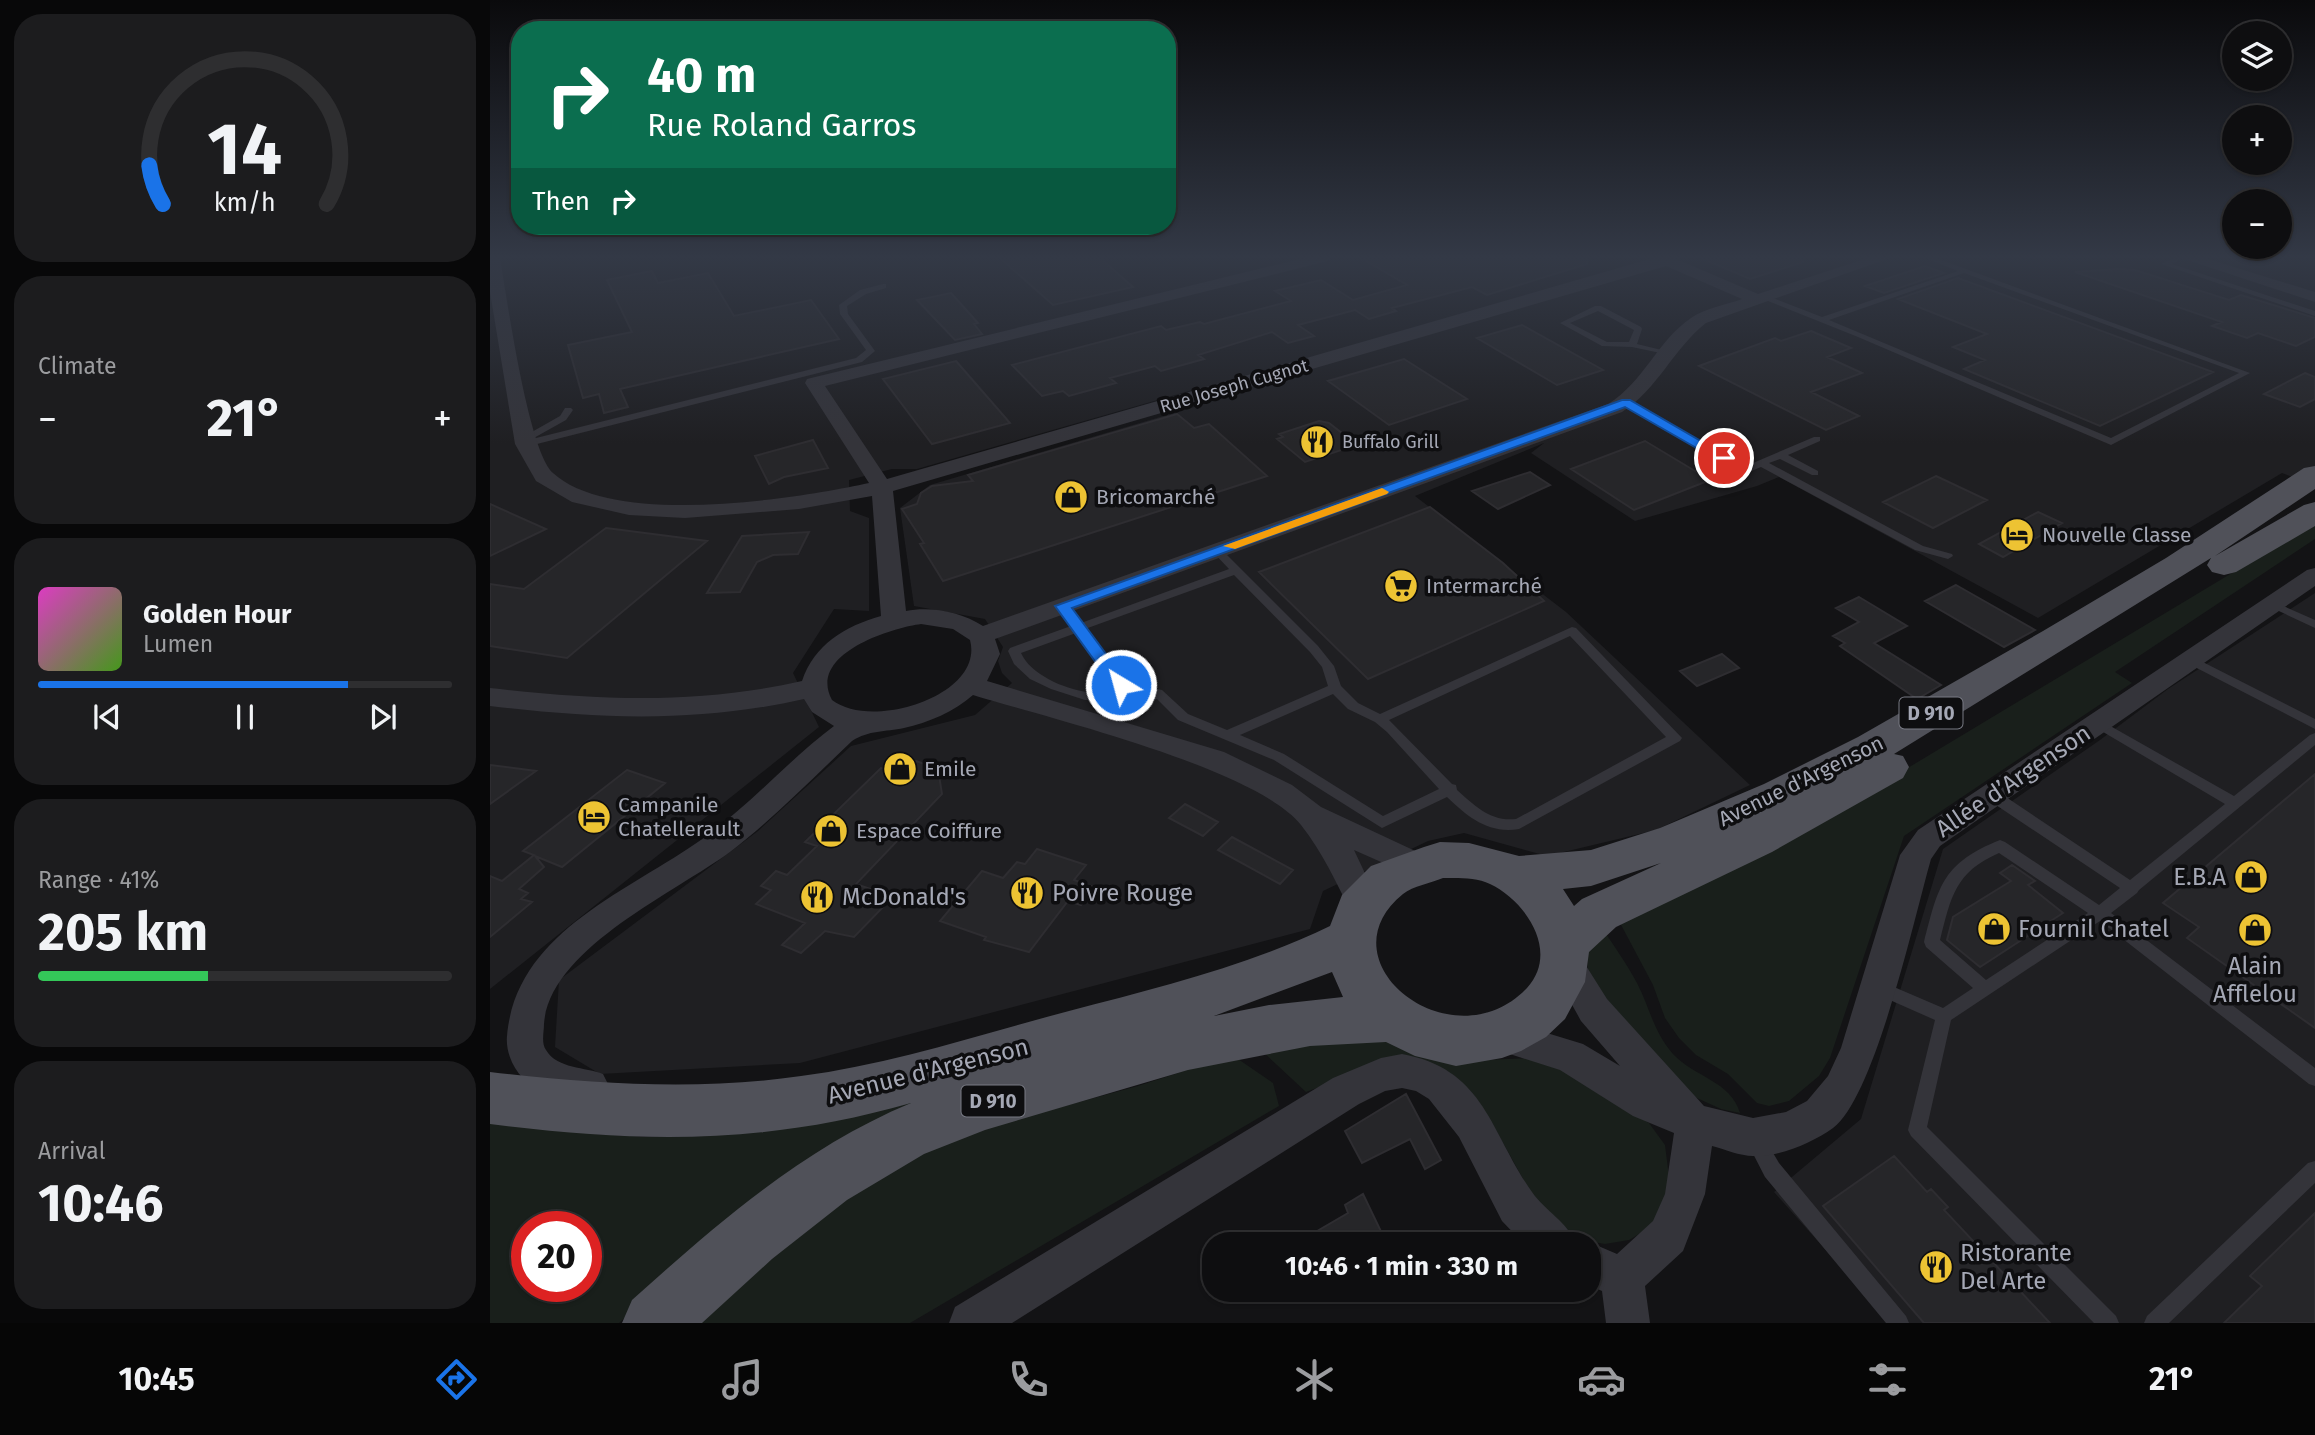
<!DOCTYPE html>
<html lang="en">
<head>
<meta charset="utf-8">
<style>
	body { margin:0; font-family:"Fira Sans",sans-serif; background:#1c1c1e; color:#f1f3f6; height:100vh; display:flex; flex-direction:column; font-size:26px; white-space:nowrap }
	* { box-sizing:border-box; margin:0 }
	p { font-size:23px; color:#9b9c9f }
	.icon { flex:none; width:38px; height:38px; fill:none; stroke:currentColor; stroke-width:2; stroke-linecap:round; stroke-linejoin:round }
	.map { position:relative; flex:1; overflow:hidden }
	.panel { display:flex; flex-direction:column; gap:14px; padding:14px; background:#080809; width:490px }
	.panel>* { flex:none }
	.top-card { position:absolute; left:21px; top:21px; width:665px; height:214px; border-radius:28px; box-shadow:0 2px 5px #0004,0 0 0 2px #2e2e30; background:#0b6e4f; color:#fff; overflow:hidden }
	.fabs { position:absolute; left:1732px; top:21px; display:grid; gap:14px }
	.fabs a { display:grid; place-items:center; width:70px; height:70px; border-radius:50%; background:#0e0e10; box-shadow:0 2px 5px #0004,0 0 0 2px #2e2e30; font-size:35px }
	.speed { position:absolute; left:21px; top:1211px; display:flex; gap:14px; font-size:35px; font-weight:700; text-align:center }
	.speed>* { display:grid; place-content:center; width:91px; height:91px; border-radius:50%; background:#0e0e10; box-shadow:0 2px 5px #0004,0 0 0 2px #2e2e30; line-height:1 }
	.speed .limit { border:10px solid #d22; background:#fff; color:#111 }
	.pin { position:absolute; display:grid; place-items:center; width:60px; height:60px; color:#fff; margin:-30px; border:4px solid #fff; border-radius:50%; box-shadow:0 2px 7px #0007 }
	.me { position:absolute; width:77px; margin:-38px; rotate:323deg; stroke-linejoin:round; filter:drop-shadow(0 0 5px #0008) }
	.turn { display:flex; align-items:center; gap:24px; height:147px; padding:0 21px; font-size:32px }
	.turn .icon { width:91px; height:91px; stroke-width:2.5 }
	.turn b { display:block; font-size:49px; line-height:60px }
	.then { display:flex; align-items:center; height:66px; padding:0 21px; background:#0003; gap:14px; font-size:26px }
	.big { font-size:52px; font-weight:700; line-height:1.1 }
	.panel .card { flex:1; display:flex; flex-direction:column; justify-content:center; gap:10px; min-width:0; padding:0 24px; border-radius:28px; background:#1c1c1e }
	.panel .dial { align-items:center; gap:0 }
	.dial svg { height:182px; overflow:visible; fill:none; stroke:#2e2e30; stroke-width:7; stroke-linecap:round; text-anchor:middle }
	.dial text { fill:#f1f3f6; stroke:none }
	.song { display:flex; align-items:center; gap:21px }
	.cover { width:84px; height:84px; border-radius:10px; background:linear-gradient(135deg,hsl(310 70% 55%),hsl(100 70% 35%)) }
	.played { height:7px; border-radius:4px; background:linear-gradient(90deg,#1a73e8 75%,#2e2e30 75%) }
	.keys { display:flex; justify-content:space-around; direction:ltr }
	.heat { display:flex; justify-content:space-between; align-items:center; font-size:38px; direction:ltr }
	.charge { height:10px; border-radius:5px; background:linear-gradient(90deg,#34c759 41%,#2e2e30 0) }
	.trip { position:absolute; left:712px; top:1232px; width:399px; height:70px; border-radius:28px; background:#0e0e10; box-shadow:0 2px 5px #0004,0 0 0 2px #2e2e30; font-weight:700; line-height:70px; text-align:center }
	.tab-bar { display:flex; height:112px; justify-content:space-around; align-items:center; background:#060606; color:#9b9c9f }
	.tab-bar .icon { width:49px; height:49px }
	.tab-bar .active { color:#1a73e8 }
	.tab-bar b { font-size:32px; color:#f1f3f6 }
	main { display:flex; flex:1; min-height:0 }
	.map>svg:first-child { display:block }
</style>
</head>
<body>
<main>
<section class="panel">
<div class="card dial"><svg viewBox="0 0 100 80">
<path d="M14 69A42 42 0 1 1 86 69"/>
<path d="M14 69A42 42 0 0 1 8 52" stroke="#1a73e8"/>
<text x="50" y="56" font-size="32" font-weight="700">14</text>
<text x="50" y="72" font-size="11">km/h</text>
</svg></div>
<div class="card"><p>Climate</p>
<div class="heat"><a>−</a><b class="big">21°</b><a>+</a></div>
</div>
<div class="card">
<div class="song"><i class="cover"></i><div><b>Golden Hour</b><p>Lumen</p></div></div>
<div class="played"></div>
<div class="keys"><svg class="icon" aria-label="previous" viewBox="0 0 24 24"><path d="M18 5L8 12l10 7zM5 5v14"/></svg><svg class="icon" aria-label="pause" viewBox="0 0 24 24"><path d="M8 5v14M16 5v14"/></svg><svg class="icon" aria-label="next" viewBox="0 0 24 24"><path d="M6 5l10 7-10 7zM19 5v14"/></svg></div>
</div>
<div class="card"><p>Range · 41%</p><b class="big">205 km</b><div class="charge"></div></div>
<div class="card"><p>Arrival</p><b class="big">10:46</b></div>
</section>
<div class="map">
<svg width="1825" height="1323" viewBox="0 0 1825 1323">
	<rect width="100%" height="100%" fill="#131315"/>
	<!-- built -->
	<path fill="#1f1f22" d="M0 258H1825V486L1792 473 1548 618 1289 477 1267 486 1145 521 1041 453 1054 443 925 496 1076 612 1260 785 1166 830 1057 856 974 833 938 841 833 891 820 929 310 1063 110 1074 65 1047 69 980 268 831 361 746 485 715 522 683 512 673 508 661 513 647 495 619 424 606 410 508 440 485 721 402 706 389 427 469H402L359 480 360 511 379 518V611L344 609 303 673 329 727 0 989Z
		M1825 593V1323H1401L1284 1192 1371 1119 1453 849 1610 740 1678 689Z"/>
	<!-- green -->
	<path fill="#191f1b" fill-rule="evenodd" d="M1825 523V539L1625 672 1642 683 1414 836 1340 1058 1329 1076 1299 1101 1279 1106 1267 1103 1238 1074 1206 1055 1189 1038 1175 1018 1163 985 1129 921 1313 831Z
		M1112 928C1124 946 1137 964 1147 983 1160 1008 1163 1031 1183 1054 1204 1077 1241 1081 1250 1113L1231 1109 1196 1093 1097 979 1098 950Z
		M871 1034 992 1060 1046 1058 1074 1069 1159 1123 1175 1145 1179 1177 1177 1202 1161 1227 1139 1240 1115 1244 1091 1240 1067 1226 1048 1206 1002 1123 898 1061 816 1092 771 1050Z
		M748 1059 783 1083 789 1106 420 1323H209L238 1294 379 1181 472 1134 648 1086 728 1060Z
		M407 1100 432 1102 229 1230 129 1323H0V1113L105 1134 156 1137 219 1136ZM37 1227H96V1286H37Z"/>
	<!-- building -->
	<path fill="#262629" stroke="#2e2d31" stroke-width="2" d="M510 258H610L643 287 563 305Z
		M871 258H1097V264L997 295 982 287 902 308 906 311 879 319 865 310 808 325 824 336 798 343 782 332 708 355 714 359 671 371 665 366 620 378 626 383 579 396 573 391 552 396 522 365 671 326 676 330 710 322 714 324 801 301 785 291 831 280 863 300 917 285Z
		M1211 258H1312L1313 262 1260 279Z
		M1435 266 1454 273 1394 293 1375 286Z
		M1628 269 1645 270 1739 300 1751 295 1825 318V337L1806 346 1768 333 1757 338 1722 326 1732 322 1585 272Z
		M162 271 168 283 218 273 244 316 321 300 349 339 130 389 138 407 114 413 109 394 93 398 78 345 142 332 117 280Z
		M1468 278 1723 372 1610 426 1474 369 1495 360 1463 347 1497 334 1408 299Z
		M461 293 488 323 484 324 492 334 465 340 427 300Z
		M1032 325 1113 370 1067 385 987 338Z
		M1321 331 1361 348 1337 357 1372 373 1321 392 1369 416 1336 430 1209 366 1285 338 1291 341Z
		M914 359 977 399 899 425 838 381Z
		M466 361 520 423 442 444 393 379Z
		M1815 373 1825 377V399L1810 407 1774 394Z
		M687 414 704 428 719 424 777 476 453 581 430 544 434 543 412 509 427 504 431 493 442 486 483 481 478 475Z
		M829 421 839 423 867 445 815 462 787 439 793 437 789 434Z
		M323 440 338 468 294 477 279 484 265 456Z
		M1155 441 1220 480 1144 510 1081 469Z
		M1040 472 1060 485 1008 509 982 491Z
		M1446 476 1497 500 1443 528 1393 502Z
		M0 504 56 529 0 556Z
		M940 507 1013 563 1054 601 878 679 769 572Z
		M1548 512 1572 523 1513 557 1489 544Z
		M116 528 217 541 77 658 0 646V584L34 589Z
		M319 532 308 554 283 555 267 562 250 592 217 593 252 536Z
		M1466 585 1545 630 1514 647 1435 601Z
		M1369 597 1417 626 1384 643 1451 685 1427 699 1350 646 1355 643 1343 636 1369 622 1346 608Z
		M1232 654 1249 668 1207 686 1190 671Z
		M426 761 448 769 452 794 366 884 386 891 384 894 400 900 364 937 335 931 311 953 292 945 315 923 266 904 281 890 271 886 286 871 297 875 327 846 315 842 391 768 399 770Z
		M0 765 46 771 0 804Z
		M137 770 175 783 72 867 45 856 54 867 29 889 38 893 31 899 42 902 0 937V876L12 881 44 855 33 851Z
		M1825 774V1028L1697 938 1709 927 1673 903Z
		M695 804 728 822 713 836 679 818Z
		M742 837 803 870 790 884 728 850Z
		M547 849 596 865 584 880 604 887 591 905 578 901 539 952 494 940 496 937 450 921 492 871 513 878 527 862 535 864Z
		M1522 865 1545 881 1538 885 1573 913 1490 967 1457 940 1463 917 1521 881 1510 873Z
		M916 1094 951 1160 935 1169 920 1139 872 1163 855 1131Z
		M1404 1156 1437 1192 1441 1189 1458 1207 1454 1210 1560 1323H1434L1333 1206Z
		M873 1194 897 1244H805L858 1213 855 1205Z
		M1825 1213V1323H1734L1772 1286 1760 1276Z"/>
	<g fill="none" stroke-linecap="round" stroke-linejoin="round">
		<!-- service -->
		<path fill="#34343a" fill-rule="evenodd" d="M1435 258H1446L1760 373 1621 445 1368 337 1268 297 1275 295 1332 317 1468 271ZM1474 273 1749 373 1621 438 1339 320Z
			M1683 258H1693L1682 264 1825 311V316L1671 264Z
			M393 284H396V288L376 294 357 306 358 314 385 351 372 362 35 447 30 444 34 441 31 439 33 437 70 416 75 408H81L83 410 76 420 42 439 366 358 376 350 350 314 349 305 370 290Z
			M1105 306H1111L1151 327 1152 329 1147 344 1184 353 1180 355 1142 347 1112 346 1070 323ZM1108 311 1144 330 1139 342H1117L1080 323Z
			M1136 400 1256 466 1324 437H1330V441L1298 455 1328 471V475H1322L1290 459 1279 463 1433 546 1462 554 1463 556 1458 559 1425 550 1271 467 1259 472H1253L1133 405V401Z
			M727 548 731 549 828 646 844 666 851 686 868 703 890 714 1082 627 1086 628 1192 738 1190 741 1029 829C998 834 978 817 957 797L892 828 784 760 688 720 667 699 644 709 625 728 620 729 613 725 615 722 634 703 655 694 632 689 603 700H595L561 689 540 679 524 664 518 651 520 648 581 626 566 606 568 604H576L591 623 739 569 722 551ZM744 575 820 652 832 667 838 686 737 730 698 714 672 690 635 682 595 629ZM586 633 623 683C616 686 604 693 597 692 574 689 540 674 531 653ZM1080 636 1176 737 1026 819C1001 822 985 806 967 790L966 785 962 784 899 720ZM843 694 858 709 885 722 897 732 949 789 893 816 794 754 750 735Z
			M1782 601 1825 620V628L1778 606 1776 604Z
			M1701 656 1825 719V729L1697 663 1695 660Z
			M1608 719 1744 796 1820 735 1825 733V745L1649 890 1647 893 1621 913 1825 1068V1086L1819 1084 1610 921 1461 1020 1437 1127 1626 1316 1629 1323H1604L1421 1136 1418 1130 1445 1020 1384 993 1382 988 1384 983 1390 981 1453 1008 1483 988 1436 947 1434 942C1448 889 1451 865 1505 842L1510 840 1515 842 1609 905 1630 888 1497 799 1495 795 1497 791H1507L1640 880 1735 804 1603 726 1601 723 1603 720ZM1509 853 1598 913 1496 980 1450 940C1461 897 1465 872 1509 853Z
			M1266 1133 1273 1136 1289 1163 1416 1316 1419 1323H1396L1275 1177 1257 1142 1259 1136Z
			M1825 1161V1183L1679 1323H1654L1657 1316 1818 1163Z"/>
		<!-- minor -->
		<path fill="#34343a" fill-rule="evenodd" d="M0 258H10C17 298 38 450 63 473 123 528 305 499 379 483L315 383 317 379 814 258H841L838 261 335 386 397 479 1163 258H1184L1268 294 1377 258H1400L1216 323C1183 349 1168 389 1132 412L505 639 510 654 497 681 734 752 802 785 831 807 936 856 941 865 936 874 925 877 864 850 889 903 885 912 873 916 861 912C846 882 833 853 811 825 766 768 558 718 483 695 465 711 438 723 414 728 395 732 379 730 362 741 322 779 283 819 240 852 186 892 59 949 54 1024 54 1032 51 1043 56 1050 67 1069 96 1067 113 1074L119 1086 113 1098C92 1107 68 1099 47 1089 29 1080 15 1057 17 1036 26 929 144 890 219 834 264 801 301 758 344 726L322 712 314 699C209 723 107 719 0 706V688C106 700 207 705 312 681 324 645 355 626 391 616L382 496 309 509 195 518 139 515 82 502 46 481 25 444 0 292ZM1176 266 1252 299C1236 305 1215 308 1201 318 1167 341 1154 382 1118 404L493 626C471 612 441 606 416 611L403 491ZM431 624 463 629 480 640C495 695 382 731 342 700 317 654 401 628 431 624Z
			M1691 258H1715L1825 292V302Z
			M1825 568V586L1450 846 1441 859C1425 915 1385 1097 1343 1128 1322 1143 1289 1157 1263 1156 1250 1156 1234 1149 1222 1146L1215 1194 1193 1251 1155 1286 1160 1323H1116L1112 1291 1099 1285V1244H1093L1099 1242 1127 1254 1163 1221 1175 1194 1184 1133 1143 1116 1070 1070 998 1047 993 1035 998 1023 1011 1019 1093 1044 1130 1066 1091 1021 1059 963 1064 953 1076 948 1088 953 1117 999 1214 1106 1263 1118 1296 1112 1317 1101 1338 1076 1351 1048 1410 855 1428 830 1817 570Z
			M912 1054C995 1069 1000 1132 1042 1192 1056 1212 1077 1221 1086 1244H1034L1012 1221 969 1137 939 1099 926 1091 912 1088 895 1091 869 1104 522 1323H459L465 1307 843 1078 891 1058Z"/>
		<!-- primary -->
		<path fill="#505159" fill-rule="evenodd" d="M1825 466V489L1725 556 1814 505 1825 502V526L1746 572 1734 575 1722 572 1717 565 1721 558 1404 754 1413 756 1419 767 1413 778 1282 852 1126 927 1099 952 1095 982 1075 1019 1056 1037 1031 1051 1012 1058 966 1066 925 1056 896 1042 820 1046 698 1070 495 1130 434 1154 357 1200 282 1259 212 1323H132L142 1300C228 1223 313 1148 421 1103 274 1145 150 1143 0 1124V1072C104 1084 208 1091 311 1076 402 1064 491 1034 579 1011 667 988 758 966 840 926L852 895 881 866 934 847 950 842 979 843 1029 856 1101 850 1170 828 1274 784 1368 737 1553 631 1676 558 1814 468ZM1171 863 1092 899 1084 906 1073 889 1101 886ZM953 878C968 878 986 877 1000 884 1036 901 1070 952 1037 988 963 1066 829 962 913 894 923 886 941 883 953 878ZM842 972 853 997 779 1005 724 1016Z"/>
	</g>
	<!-- sky -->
	<linearGradient id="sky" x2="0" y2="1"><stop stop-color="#0a0a0c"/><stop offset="0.58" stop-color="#333946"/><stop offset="1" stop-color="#333946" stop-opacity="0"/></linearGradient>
	<rect width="1825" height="443" fill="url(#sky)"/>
	<!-- route -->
	<path fill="#1a73e8" stroke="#114b97" stroke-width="2" d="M1132 400H1140L1240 458 1229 461 1135 407 582 608 639 685 631 690 625 689 565 606Z"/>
	<!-- slow -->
	<path fill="#f59e0b" d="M892 488 899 492 897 494 745 549 733 546Z"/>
	<!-- icons -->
	<defs>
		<g id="restaurant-disc" transform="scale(1.75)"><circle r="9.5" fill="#edc333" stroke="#0e0e10"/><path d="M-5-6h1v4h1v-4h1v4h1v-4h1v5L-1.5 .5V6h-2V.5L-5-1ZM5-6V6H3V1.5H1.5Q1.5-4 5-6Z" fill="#111"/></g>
		<g id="shop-disc" transform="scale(1.75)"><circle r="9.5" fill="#edc333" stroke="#0e0e10"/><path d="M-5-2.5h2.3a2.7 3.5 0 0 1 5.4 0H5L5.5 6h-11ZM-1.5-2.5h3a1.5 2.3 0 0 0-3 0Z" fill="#111"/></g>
		<g id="hotel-disc" transform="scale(1.75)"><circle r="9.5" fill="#edc333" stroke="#0e0e10"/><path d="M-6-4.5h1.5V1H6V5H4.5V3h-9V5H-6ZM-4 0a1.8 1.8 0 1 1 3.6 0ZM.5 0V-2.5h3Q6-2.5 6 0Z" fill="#111"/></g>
		<g id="supermarket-disc" transform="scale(1.75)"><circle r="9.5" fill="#edc333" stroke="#0e0e10"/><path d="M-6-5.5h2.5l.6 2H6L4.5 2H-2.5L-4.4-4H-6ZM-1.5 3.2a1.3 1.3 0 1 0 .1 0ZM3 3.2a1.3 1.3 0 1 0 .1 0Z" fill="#111"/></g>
	</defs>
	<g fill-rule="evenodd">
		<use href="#restaurant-disc" x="827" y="442"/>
		<use href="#shop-disc" x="581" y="497"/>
		<use href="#hotel-disc" x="1527" y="535"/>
		<use href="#supermarket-disc" x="911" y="586"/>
		<use href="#shop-disc" x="410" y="769"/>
		<use href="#hotel-disc" x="104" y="817"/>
		<use href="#shop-disc" x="341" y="831"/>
		<use href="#shop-disc" x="1761" y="877"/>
		<use href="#restaurant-disc" x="537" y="893"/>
		<use href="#restaurant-disc" x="327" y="897"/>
		<use href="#shop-disc" x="1504" y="929"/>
		<use href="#shop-disc" x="1765" y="930"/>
		<use href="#restaurant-disc" x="1446" y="1267"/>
	</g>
	<g text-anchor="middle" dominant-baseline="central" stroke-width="7" stroke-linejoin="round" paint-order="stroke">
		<!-- far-street labels -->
		<g font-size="18" fill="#a5a8b5" stroke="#0e0e10">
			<text transform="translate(744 386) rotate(-16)">Rue Joseph Cugnot</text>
		</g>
		<!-- far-poi labels -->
		<g font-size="18" fill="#a5a8b5" stroke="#0e0e10" text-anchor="start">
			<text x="852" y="442">Buffalo Grill</text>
		</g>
		<!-- shield labels -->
		<g fill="#0e0e10" stroke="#787a84" stroke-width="2">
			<rect x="1409.5" y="697.5" width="63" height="31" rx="5"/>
			<rect x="471.5" y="1085.5" width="63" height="31" rx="5"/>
		</g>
		<g font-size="19" font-weight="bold" fill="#a5a8b5">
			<text x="1441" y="713">D 910</text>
			<text x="503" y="1101">D 910</text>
		</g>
		<!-- poi labels -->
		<g font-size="21" fill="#a5a8b5" stroke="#0e0e10" text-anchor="start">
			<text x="606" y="497">Bricomarché</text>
			<text x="1552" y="535">Nouvelle Classe</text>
			<text x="936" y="586">Intermarché</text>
			<text x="434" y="769">Emile</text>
			<text x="128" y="805">Campanile<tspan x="128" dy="24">Chatellerault</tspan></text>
			<text x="366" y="831">Espace Coiffure</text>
		</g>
		<!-- street labels -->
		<g font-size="21" fill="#a5a8b5" stroke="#0e0e10">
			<text transform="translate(1311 781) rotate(-26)">Avenue d'Argenson</text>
		</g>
		<!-- near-street labels -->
		<g font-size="24" fill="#a5a8b5" stroke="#0e0e10">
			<text transform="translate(1523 781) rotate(-34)">Allée d’Argenson</text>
			<text transform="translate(438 1071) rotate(-14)">Avenue d'Argenson</text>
		</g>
		<!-- near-poi labels -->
		<g font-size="24" fill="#a5a8b5" stroke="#0e0e10" text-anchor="start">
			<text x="1736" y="877" text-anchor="end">E.B.A</text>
			<text x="562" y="893">Poivre Rouge</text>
			<text x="352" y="897">McDonald's</text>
			<text x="1528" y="929">Fournil Chatel</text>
			<text x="1765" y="966" text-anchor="middle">Alain<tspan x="1765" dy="28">Afflelou</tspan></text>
			<text x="1470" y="1253">Ristorante<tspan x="1470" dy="28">Del Arte</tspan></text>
		</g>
	</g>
</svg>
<div class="fabs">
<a><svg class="icon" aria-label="layers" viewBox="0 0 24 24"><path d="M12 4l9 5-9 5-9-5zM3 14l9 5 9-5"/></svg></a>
<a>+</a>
<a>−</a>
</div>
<div class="speed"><div class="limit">20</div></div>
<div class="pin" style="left:1234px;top:458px;background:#d93025"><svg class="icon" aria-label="arrive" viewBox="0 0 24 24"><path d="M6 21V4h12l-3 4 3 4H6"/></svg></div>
<svg class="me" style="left:631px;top:685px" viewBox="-20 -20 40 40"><circle r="17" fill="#1a73e8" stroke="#fff" stroke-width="3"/><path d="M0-11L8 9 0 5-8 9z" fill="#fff"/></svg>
<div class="trip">10:46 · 1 min · 330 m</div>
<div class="top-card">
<div class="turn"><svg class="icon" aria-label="right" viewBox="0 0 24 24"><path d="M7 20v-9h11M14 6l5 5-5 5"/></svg><div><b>40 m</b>Rue Roland Garros</div></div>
<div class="then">Then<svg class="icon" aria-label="right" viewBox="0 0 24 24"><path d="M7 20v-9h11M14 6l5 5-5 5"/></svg></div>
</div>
</div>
</main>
<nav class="tab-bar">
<b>10:45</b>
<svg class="icon active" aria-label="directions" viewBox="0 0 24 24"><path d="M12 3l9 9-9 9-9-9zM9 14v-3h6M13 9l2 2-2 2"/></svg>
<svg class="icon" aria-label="music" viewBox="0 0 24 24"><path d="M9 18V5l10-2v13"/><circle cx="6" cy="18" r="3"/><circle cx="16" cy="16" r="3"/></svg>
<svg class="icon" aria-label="phone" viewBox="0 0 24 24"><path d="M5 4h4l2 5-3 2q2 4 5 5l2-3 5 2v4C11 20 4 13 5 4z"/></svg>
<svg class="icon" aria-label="climate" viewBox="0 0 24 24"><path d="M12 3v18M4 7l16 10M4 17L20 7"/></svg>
<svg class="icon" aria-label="car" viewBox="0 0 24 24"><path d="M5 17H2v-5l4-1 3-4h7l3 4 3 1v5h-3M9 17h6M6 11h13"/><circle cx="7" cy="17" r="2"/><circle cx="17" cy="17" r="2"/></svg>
<svg class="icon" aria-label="filters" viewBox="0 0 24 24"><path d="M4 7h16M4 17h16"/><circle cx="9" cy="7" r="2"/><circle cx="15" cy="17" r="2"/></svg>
<b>21°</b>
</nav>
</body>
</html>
